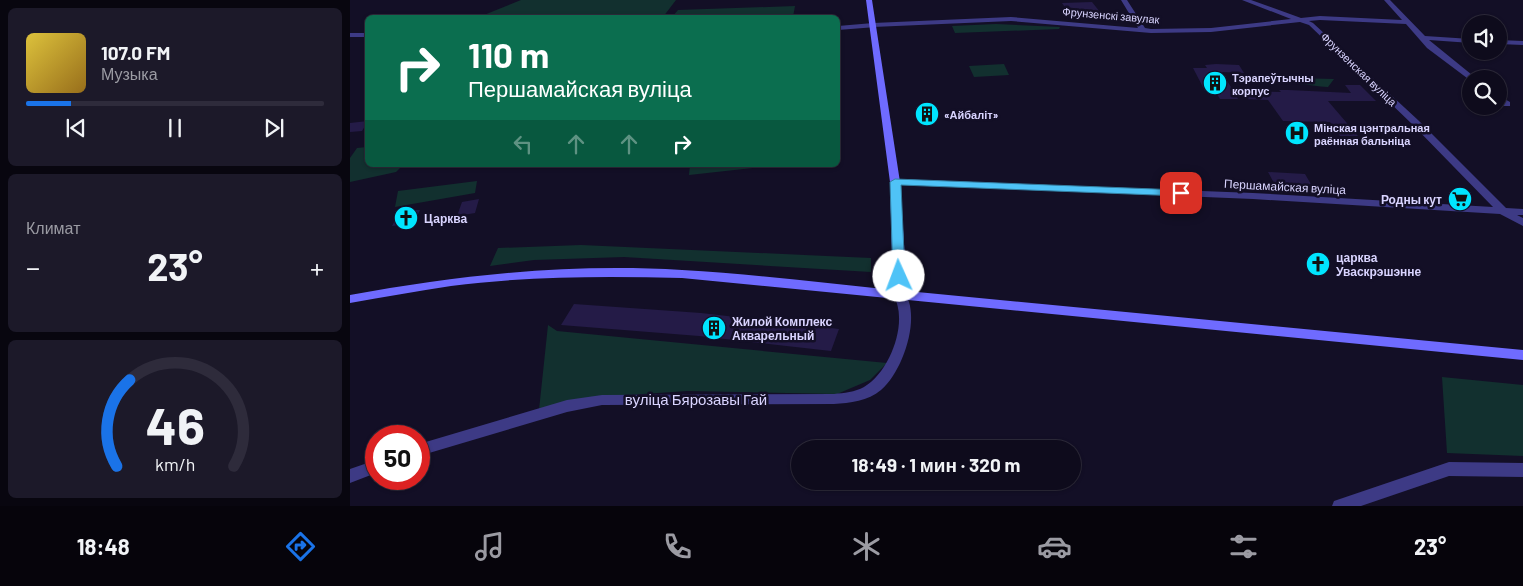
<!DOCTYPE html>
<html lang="ru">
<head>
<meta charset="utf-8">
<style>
	body { margin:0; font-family:Barlow,sans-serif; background:#1c1929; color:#f1f3f6; height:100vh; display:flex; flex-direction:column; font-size:19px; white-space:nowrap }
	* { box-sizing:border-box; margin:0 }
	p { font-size:16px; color:#9b9ba3 }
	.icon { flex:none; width:28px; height:28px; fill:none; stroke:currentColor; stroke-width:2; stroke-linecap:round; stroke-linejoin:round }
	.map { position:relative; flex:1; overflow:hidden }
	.details { display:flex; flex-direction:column; gap:8px; padding:8px; background:#08060f; width:350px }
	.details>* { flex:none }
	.banner { position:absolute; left:15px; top:15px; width:475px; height:152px; border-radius:8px; box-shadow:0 1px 4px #0004,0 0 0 1px #2e2b3b; background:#0b6e4f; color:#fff; overflow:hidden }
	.controls { position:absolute; left:1112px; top:15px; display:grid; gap:10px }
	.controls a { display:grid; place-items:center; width:45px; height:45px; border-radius:50%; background:#0e0b1c; box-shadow:0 1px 4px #0004,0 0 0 1px #2e2b3b; font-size:25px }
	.speed { position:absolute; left:15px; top:425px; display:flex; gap:10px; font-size:25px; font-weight:700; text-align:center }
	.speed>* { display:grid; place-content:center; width:65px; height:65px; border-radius:50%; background:#0e0b1c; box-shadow:0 1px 4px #0004,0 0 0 1px #2e2b3b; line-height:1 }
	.speed .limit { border:8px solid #d22; background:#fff; color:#111 }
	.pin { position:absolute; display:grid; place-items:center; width:42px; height:42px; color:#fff; margin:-21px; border-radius:10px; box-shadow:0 2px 8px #0006 }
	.me { position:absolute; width:55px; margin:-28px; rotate:358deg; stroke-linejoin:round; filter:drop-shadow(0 0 4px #0008) }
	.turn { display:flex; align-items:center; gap:18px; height:105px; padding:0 20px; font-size:22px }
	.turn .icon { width:65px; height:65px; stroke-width:2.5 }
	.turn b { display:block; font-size:35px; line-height:42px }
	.lanes { display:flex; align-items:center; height:48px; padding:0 20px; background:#0003; justify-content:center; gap:25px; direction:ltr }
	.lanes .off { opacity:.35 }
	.big { font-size:38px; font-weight:700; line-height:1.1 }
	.details .widget { flex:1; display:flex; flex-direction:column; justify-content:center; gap:8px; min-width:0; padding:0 18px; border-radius:8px; background:#1c1929 }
	.details .dial { align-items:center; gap:0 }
	.dial svg { height:130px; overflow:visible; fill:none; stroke:#2e2b3b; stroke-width:7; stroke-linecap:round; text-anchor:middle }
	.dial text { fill:#f1f3f6; stroke:none }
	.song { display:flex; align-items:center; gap:15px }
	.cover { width:60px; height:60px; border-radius:8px; background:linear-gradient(135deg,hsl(50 70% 55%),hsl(40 70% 35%)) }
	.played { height:5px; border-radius:2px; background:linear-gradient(90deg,#1a73e8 15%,#2e2b3b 15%) }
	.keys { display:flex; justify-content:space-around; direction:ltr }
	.heat { display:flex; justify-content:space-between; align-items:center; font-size:28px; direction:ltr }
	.trip { position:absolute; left:441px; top:440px; width:290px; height:50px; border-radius:25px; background:#0e0b1c; box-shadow:0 1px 4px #0004,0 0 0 1px #2e2b3b; font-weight:700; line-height:50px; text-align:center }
	.tab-bar { display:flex; height:80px; justify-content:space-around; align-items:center; background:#06040b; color:#9b9ba3 }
	.tab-bar .icon { width:35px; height:35px }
	.tab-bar .on { color:#1a73e8 }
	.tab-bar b { font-size:22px; color:#f1f3f6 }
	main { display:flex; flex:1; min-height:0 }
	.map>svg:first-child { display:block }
</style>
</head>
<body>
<main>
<section class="details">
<div class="widget">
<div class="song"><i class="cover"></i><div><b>107.0 FM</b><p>Музыка</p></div></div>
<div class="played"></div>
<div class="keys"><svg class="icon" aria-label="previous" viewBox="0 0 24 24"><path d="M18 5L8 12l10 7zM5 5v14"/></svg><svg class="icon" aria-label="pause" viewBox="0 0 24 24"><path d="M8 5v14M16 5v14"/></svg><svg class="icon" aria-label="next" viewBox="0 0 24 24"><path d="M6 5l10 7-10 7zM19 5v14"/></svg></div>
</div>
<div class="widget"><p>Климат</p>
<div class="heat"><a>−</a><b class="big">23°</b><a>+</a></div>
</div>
<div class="widget dial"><svg viewBox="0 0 100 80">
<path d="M14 69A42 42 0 1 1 86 69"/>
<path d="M14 69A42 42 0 0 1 22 16" stroke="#1a73e8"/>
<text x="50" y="56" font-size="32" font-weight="700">46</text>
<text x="50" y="72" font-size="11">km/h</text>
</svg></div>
</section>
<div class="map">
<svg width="1173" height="506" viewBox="0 0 1173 506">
	<rect width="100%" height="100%" fill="#130f26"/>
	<!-- green -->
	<path fill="#12302f" d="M171 0H326L313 17H129Z
		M445 6 443 17H322L328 10Z
		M646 24 710 27 709 29 605 33 602 26Z
		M654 64 659 75 624 77 619 66Z
		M943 78 984 79 978 87C968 87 958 84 948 84Z
		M17 147 18 165H53L46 172 0 182V158L7 148Z
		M340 165H430L339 175Z
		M127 181 125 193 45 207 48 191Z
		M231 245 521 258V272L274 257 184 260 140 266 148 248Z
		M198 325 207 331 537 363 520 380 487 394 337 391 264 396 189 410Z
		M1092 377 1173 385V456L1097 453Z"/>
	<!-- building -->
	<path fill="#241b47" d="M742 2 750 12 719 13 712 3Z
		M866 64 889 65 894 73 872 72 888 99H870L865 91H855L843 68H857L855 65Z
		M995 85H1010L1026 101H978L1008 136H990L980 122 933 121 918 100 895 99 896 91 931 92 929 90H938L1001 93Z
		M18 121 12 131 0 132V123Z
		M918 172 955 174 962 186 924 183Z
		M129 199 125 213 107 216 112 202Z
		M55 210H70L64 223 42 226 49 213Z
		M224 304 351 313 489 329 481 351 349 336 211 325Z"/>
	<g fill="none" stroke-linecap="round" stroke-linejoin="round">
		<!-- minor -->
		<path fill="#3d3a85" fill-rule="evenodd" d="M771 0H777L795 28 801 29 861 28 941 19 892 0H901L951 18 970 16 1052 20 1034 0H1040L1075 36 1121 39V43L1079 40 1127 79H1121V81L1077 48 1056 24 970 20 959 21 963 23 1068 120 1156 208 1173 209V215H1167L1173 218V226L1150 214 903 199 542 184 540 182 545 179 903 193 1143 207 1062 124 959 25 950 22 861 32 801 33 661 21 523 27 520 25 523 23 661 17 788 28Z
			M1149 40 1173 41V45L1149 44Z
			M1149 96 1160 102V106H1154L1149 102Z
			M550 291C556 293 557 296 559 302 567 328 551 373 531 390 518 401 500 403 484 404L252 405 217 412 69 456V444L217 400 252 395 484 394C494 393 505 392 514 387 535 375 550 341 549 317 549 310 547 302 544 295Z
			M26 460V473L0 483V469Z
			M1099 462 1173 463V477L1099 476 1011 506H982L984 501Z"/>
		<!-- tertiary -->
		<path fill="#3d3a85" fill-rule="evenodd" d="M523 23H526V27L488 30V26Z
			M0 33H18V37H0Z"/>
		<!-- secondary -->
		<path fill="#6f6bff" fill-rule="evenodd" d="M516 0H522L550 182 557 291 1173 350V360L332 278C255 276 177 276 101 286 67 291 34 297 0 303V295C110 275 220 263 332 270 402 274 473 283 543 290L540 182Z"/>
	</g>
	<!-- route -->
	<path fill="#4fc3f7" stroke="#337fa1" d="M545 179 831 190 836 193 831 196 551 185 555 276 549 280 543 276 540 182Z"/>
	<!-- icons -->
	<defs>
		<g id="building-disc" transform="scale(1.25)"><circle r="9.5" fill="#00e5ff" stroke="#130f26"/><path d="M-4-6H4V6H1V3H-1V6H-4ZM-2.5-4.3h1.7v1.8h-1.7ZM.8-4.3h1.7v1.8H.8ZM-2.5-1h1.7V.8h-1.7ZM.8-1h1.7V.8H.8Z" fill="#111"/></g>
		<g id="hospital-disc" transform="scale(1.25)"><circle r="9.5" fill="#00e5ff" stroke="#130f26"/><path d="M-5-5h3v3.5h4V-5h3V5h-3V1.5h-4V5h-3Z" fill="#111"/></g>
		<g id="supermarket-disc" transform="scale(1.25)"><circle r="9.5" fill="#00e5ff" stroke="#130f26"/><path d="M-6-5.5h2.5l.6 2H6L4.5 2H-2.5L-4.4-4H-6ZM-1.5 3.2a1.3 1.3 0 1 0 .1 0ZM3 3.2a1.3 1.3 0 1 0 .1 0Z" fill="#111"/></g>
		<g id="church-disc" transform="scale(1.25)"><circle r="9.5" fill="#00e5ff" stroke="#130f26"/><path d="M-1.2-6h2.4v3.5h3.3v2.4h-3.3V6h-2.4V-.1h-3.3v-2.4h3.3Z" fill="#111"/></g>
	</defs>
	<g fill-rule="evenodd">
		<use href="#building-disc" x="865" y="83"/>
		<use href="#building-disc" x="577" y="114"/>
		<use href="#hospital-disc" x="947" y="133"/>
		<use href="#supermarket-disc" x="1110" y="199"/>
		<use href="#church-disc" x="56" y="218"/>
		<use href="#church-disc" x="968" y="264"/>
		<use href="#building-disc" x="364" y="328"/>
	</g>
	<g text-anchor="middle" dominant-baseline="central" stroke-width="5" stroke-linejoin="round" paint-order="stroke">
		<!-- far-street labels -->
		<g font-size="11" fill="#d9d4ff" stroke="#130f26">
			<text transform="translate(761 15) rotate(5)">Фрунзенскі завулак</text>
			<text transform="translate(1009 69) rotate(44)">Фрунзенская вуліца</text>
		</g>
		<!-- far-poi labels -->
		<g font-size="11" font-weight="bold" fill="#d9d4ff" stroke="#130f26" text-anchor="start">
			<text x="882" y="77">Тэрапеўтычны<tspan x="882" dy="13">корпус</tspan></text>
			<text x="594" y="114">«Айбаліт»</text>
			<text x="964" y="127">Мінская цэнтральная<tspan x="964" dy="13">раённая бальніца</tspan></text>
		</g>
		<!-- street labels -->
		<g font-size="12" fill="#d9d4ff" stroke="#130f26">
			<text transform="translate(935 186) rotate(3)">Першамайская вуліца</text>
		</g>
		<!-- poi labels -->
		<g font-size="12" font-weight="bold" fill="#d9d4ff" stroke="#130f26" text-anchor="start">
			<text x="1092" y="199" text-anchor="end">Родны кут</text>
			<text x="74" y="218">Царква</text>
			<text x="986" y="257">царква<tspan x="986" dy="14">Уваскрэшэнне</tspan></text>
			<text x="382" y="321">Жилой Комплекс<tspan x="382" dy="14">Акварельный</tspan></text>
		</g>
		<!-- near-street labels -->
		<g font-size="15" fill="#d9d4ff" stroke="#130f26">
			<text x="346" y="399">вуліца Бярозавы Гай</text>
		</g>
	</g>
</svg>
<div class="controls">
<a><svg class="icon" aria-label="sound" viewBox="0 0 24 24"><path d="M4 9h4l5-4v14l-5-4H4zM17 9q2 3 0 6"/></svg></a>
<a><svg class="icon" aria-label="search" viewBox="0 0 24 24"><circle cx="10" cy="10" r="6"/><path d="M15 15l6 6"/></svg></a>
</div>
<div class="speed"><div class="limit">50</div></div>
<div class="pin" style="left:831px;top:193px;background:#d93025"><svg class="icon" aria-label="arrive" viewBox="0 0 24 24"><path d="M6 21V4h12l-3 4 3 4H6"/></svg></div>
<svg class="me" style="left:549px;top:276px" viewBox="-20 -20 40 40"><circle r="19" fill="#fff"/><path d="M0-13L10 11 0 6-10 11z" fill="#4fc3f7"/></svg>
<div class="trip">18:49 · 1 мин · 320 m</div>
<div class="banner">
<div class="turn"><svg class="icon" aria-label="right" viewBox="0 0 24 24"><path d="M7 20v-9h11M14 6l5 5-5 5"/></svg><div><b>110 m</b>Першамайская вуліца</div></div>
<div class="lanes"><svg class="icon off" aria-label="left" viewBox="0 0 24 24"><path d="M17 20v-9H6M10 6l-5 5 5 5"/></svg><svg class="icon off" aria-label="ahead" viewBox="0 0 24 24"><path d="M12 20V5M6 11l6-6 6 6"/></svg><svg class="icon off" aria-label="ahead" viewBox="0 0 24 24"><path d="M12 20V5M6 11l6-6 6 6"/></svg><svg class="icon" aria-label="right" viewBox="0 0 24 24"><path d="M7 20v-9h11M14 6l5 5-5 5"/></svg></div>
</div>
</div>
</main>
<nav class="tab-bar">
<b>18:48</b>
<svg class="icon on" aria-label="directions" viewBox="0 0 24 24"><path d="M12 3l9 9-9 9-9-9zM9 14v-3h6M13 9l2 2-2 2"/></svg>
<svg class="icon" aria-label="music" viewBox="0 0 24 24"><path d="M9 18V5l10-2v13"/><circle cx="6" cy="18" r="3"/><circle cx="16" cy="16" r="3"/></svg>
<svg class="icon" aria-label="phone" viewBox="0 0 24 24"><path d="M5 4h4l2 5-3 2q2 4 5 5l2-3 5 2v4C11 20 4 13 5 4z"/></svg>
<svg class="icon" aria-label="climate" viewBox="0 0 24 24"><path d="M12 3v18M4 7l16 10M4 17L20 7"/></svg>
<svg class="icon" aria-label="car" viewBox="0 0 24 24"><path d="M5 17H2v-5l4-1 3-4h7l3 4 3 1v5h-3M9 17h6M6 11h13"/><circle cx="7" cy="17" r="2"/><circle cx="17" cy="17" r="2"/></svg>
<svg class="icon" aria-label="filters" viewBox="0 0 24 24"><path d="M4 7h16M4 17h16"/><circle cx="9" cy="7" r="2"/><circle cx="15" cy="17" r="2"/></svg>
<b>23°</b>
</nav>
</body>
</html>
